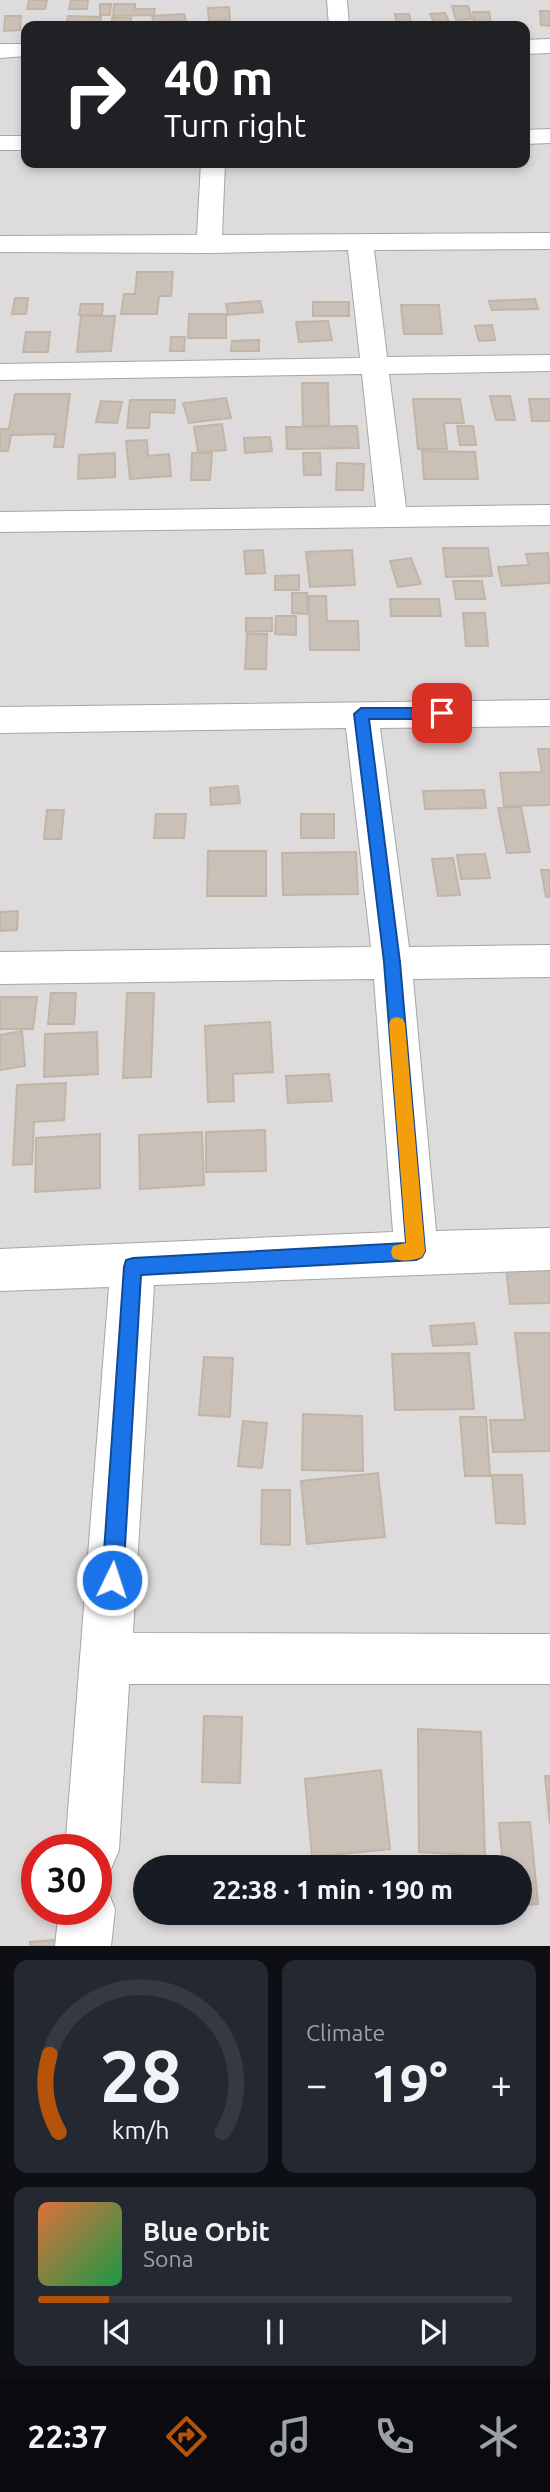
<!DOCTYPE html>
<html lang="en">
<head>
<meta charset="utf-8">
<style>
	body { margin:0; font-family:Ubuntu,sans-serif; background:#242831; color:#f1f3f6; height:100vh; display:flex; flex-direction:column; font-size:26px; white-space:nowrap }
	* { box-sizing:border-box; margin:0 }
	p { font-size:23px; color:#9ea1a6 }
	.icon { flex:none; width:38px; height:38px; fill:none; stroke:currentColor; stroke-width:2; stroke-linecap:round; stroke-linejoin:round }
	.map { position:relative; height:1946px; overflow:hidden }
	.panel { display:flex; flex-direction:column; gap:14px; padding:14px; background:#0d0f14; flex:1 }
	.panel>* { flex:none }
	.guide { position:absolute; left:21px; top:21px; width:509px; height:147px; border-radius:14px; box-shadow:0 4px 10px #0003; background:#202124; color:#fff; overflow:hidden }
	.speed { position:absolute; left:21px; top:1834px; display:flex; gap:14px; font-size:35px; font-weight:700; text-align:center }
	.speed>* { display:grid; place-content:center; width:91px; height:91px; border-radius:50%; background:#171b24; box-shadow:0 4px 10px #0003; line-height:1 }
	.speed .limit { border:10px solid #d22; background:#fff; color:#111 }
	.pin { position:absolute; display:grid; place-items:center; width:60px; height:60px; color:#fff; margin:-30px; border-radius:14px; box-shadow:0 4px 10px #0006 }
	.me { position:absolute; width:77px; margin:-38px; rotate:4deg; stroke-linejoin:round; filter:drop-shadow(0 0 5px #0008) }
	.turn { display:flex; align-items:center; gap:24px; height:147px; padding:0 28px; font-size:32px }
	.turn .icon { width:91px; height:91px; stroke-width:2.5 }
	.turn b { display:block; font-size:49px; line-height:60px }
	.big { font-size:52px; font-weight:700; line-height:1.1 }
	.panel .tile { flex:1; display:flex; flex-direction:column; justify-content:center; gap:10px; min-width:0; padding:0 24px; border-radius:14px; background:#242831 }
	.panel .dial { align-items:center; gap:0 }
	.dial svg { height:182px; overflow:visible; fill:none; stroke:#363941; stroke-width:7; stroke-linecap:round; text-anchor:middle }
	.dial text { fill:#f1f3f6; stroke:none }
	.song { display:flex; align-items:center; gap:21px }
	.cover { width:84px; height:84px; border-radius:10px; background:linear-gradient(135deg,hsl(20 70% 55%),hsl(140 70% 35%)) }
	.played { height:7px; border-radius:4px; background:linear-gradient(90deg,#b45309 15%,#363941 15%) }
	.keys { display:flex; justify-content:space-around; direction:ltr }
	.heat { display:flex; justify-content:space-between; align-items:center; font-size:38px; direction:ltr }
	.panel .tiles { flex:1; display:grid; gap:14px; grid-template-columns:1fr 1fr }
	.tile:last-child { grid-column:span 2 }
	.trip { position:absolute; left:133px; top:1855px; width:399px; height:70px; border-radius:35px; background:#171b24; box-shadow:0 4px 10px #0003; font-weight:700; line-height:70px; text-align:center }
	.dock { display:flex; height:112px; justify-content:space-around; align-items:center; background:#090b0e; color:#9ea1a6 }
	.dock .icon { width:49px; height:49px }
	.dock .current { color:#b45309 }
	.dock b { font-size:32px; color:#f1f3f6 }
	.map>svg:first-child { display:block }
</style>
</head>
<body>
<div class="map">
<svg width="550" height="1946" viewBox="0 0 550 1946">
	<rect width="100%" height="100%" fill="#f0ede4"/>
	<!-- residential -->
	<path fill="#dddbdb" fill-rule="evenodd" d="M0 0H550V1946H0ZM26 26H525V163H26ZM37 1850H96V1909H37ZM145 1867H520V1913H145Z"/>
	<!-- building -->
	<path fill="#c9c0b7" stroke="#c3b5a5" stroke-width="2" d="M29 0H47L45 9H27Z
		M71 0H88L87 9H69Z
		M100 4H111L110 15H100Z
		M114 4H135V9H155L154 15 113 16Z
		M452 6H468L472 19 456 20Z
		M229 7 230 20 209 21 208 8Z
		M540 11H550V26L541 25Z
		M473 12H489L492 26H475Z
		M445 13 451 26H436L430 14Z
		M184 14 186 21 171 22 173 26H155L152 16Z
		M395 14H409L412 26H397Z
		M5 16H21L20 30 4 31Z
		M68 16 101 17 100 26H66Z
		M131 17V26H112V18Z
		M137 272H173L171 296H159L157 314H121L124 294H135Z
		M15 298H28L26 314H12Z
		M535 299 538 309 492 310 489 301Z
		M260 301 263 312 228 315 226 304Z
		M313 302H349V316H313Z
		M81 304H103L102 315H79Z
		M401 305H439L442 334H404Z
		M189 314H226V338H188Z
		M81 316H115L111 351 77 352Z
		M328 321 332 340 299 342 296 322Z
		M492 325 495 340 479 341 475 326Z
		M26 332H50L48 352H23Z
		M171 337H185L184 351H170Z
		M259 340V351H231L232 341Z
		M302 383H328L329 426H303Z
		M15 394H70L63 447H54L56 434 11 435 8 451H0V429H9Z
		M490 396H510L515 420H496Z
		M226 398 231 418 189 423 183 403Z
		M413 399H460L464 423H444L447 449H418Z
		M529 399H550V421H532Z
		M130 400H175L174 413 150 412 149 428H127Z
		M101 401 122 402 117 423 96 422Z
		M222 424 226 450 198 452 194 427Z
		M357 426 359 448 287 449 286 427Z
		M457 426H473L476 445H460Z
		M270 437 272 451 245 453 244 438Z
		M147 440 148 456 169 454 171 476 130 479 126 441Z
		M422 451 475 452 478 479H424Z
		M115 453V477L78 479 79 455Z
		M192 453H212L210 480H191Z
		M303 453H320L321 475H304Z
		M337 463 364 464 363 490H336Z
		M443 548H488L492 576 446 577Z
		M263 550 265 573 246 574 244 551Z
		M352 550 355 585 310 587 306 552Z
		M548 553 550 583 502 586 498 567 529 565 526 554Z
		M411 558 421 584 398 587 390 561Z
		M299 575V590H275V576Z
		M453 581H482L485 599H456Z
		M292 593H307V614L292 613Z
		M309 596H326L327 621H358L359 650H310Z
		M390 599H439L441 616H391Z
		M463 613H485L488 646H466Z
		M276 616H296V635L275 634Z
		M246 618H272V631L246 632Z
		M247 634H267L266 669H245Z
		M538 749H550V805L504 806 500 773 542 772Z
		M238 786 240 803 211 805 210 788Z
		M484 790 486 808 425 809 423 791Z
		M521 807 530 852 507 853 498 808Z
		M47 810H64L61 839H44Z
		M156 814H186L184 838H154Z
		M301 814H334V838H301Z
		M208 851H266V896H207Z
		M356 852 358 894 283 895 282 853Z
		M485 854 490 878 461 879 457 855Z
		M453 858 460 895 438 896 432 859Z
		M541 870H550V897H546Z
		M18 911 17 930 0 931V912Z
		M51 993H76L74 1024H48Z
		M127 993H154L151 1077 123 1078Z
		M0 997H37L33 1029H0Z
		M270 1022 273 1072 233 1074 234 1101 208 1102 205 1026Z
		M22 1031 25 1066 0 1070V1035Z
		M97 1032 98 1074 44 1077 45 1034Z
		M329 1074 332 1101 288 1103 286 1076Z
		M66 1083 64 1120 34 1122 32 1164 13 1165 17 1085Z
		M265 1130 266 1171 206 1172V1132Z
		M202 1132 204 1185 140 1189 139 1135Z
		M100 1134V1188L35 1192 36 1138Z
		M550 1266V1303L510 1304 506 1267Z
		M474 1323 477 1344 433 1346 430 1326Z
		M515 1333H550V1451L493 1452 490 1420H525Z
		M469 1353 474 1409 395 1410 392 1354Z
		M204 1357 233 1358 230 1417 199 1415Z
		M303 1414 362 1416 363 1471 302 1470Z
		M460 1417H486L490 1476H465Z
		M243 1421 267 1423 262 1468 238 1466Z
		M378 1473 385 1537 307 1544 301 1481Z
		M492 1475H522L525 1524 496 1523Z
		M262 1490H290V1545L261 1544Z
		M204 1716 242 1717 240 1783 202 1782Z
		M418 1729 481 1732 485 1856 419 1852Z
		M381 1770 390 1849 312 1857 305 1779Z
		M545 1776H550V1825Z
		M530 1822 538 1904 520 1905V1867H503L499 1823Z
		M90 1937V1946H30V1942Z"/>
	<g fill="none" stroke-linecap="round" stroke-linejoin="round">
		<!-- minor casing -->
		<g stroke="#a6a6a6" stroke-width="2">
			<path id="minor" d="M327 0H347L349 26H329Z
				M550 39V53L525 54V40Z
				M0 44H26V56L0 58Z
				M550 129V143L525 144V130Z
				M0 136H26V150H0Z
				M201 163H225L222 235 550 233V249L374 250 387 357 550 355V371L389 374 406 507 550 505V525L0 532V512L376 507 362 374 0 380V364L360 358 348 250 209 253 0 252V236L197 235Z
				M550 700V726L380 728 409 947 550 945V977L413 979 436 1231 550 1228V1270L154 1285 133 1633 550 1634V1684H129L119 1850 111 1869 96 1875V1850H65L109 1287 0 1291V1249L393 1232 374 979 0 984V952L371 947 346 728 0 733V707Z
				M96 1885 107 1889 115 1909 111 1946H55L59 1909H96Z"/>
		</g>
		<!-- minor -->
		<use href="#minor" fill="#fff" fill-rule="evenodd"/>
	</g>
	<!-- route -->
	<path fill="#1a73e8" stroke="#114b97" stroke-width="2" d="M361 708H442L449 713 442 719H369L400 962 425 1251 422 1257 416 1260 141 1275 123 1580 120 1587 112 1590 105 1587 102 1580 124 1267 126 1260 133 1258 406 1243 384 962 354 714Z"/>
	<!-- slow -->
	<path fill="#f59e0b" d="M397 1017 403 1019 405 1024 425 1251 422 1257C413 1261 403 1262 393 1258L391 1252 393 1246 406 1243 389 1024 391 1019Z"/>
</svg>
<div class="speed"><div class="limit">30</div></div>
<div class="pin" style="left:442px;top:713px;background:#d93025"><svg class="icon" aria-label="arrive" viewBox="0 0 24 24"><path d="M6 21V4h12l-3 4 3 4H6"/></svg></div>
<svg class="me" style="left:112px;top:1580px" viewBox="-20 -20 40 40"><circle r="17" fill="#1a73e8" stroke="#fff" stroke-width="3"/><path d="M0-11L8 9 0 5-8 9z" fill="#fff"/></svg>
<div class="trip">22:38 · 1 min · 190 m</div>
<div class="guide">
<div class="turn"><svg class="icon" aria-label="right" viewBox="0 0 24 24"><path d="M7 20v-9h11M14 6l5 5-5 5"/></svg><div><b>40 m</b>Turn right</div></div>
</div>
</div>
<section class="panel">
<div class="tiles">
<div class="tile dial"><svg viewBox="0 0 100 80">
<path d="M14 69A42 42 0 1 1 86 69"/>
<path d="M14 69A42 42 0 0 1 10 35" stroke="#b45309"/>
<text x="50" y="56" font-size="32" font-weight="700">28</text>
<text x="50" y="72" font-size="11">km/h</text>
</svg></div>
<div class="tile"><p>Climate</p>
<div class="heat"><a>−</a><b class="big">19°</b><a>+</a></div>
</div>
<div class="tile">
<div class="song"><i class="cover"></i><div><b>Blue Orbit</b><p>Sona</p></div></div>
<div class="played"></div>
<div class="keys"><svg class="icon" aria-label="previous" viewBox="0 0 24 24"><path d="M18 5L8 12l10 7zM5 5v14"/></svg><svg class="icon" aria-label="pause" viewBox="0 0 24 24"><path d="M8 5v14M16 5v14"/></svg><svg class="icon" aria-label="next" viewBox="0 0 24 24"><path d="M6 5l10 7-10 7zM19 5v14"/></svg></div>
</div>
</div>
</section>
<nav class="dock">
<b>22:37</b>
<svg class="icon current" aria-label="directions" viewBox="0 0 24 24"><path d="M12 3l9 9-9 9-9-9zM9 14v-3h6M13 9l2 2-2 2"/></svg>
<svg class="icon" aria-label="music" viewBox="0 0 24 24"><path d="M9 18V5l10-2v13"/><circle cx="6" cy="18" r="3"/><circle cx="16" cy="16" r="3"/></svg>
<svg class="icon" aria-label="phone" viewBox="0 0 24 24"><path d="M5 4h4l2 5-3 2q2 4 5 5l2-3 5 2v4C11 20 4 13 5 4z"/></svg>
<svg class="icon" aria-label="climate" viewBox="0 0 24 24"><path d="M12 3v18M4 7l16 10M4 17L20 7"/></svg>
</nav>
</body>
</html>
